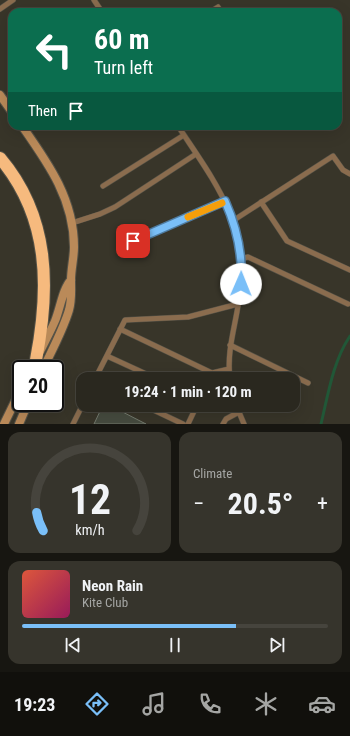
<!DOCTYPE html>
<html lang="en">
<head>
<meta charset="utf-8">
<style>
	body { margin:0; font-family:"Roboto Condensed",sans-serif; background:#36342c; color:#f1f3f6; height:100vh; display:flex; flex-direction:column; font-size:15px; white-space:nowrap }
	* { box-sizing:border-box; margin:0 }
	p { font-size:13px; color:#a5a6a4 }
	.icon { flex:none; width:22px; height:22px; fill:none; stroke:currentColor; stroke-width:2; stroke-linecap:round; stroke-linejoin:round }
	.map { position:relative; height:424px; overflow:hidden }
	.details { display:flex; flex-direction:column; gap:8px; padding:8px; background:#171611; flex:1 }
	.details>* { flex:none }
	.hud { position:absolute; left:8px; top:8px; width:334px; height:122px; border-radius:12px; box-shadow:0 4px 16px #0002,0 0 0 1px #46443d; background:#0b6e4f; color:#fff; overflow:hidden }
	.speed { position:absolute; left:12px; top:360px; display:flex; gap:8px; font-size:20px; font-weight:700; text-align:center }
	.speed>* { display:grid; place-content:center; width:52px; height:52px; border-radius:50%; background:#2a281f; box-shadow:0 4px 16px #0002,0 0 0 1px #46443d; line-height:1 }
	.speed .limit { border:2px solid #111; border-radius:6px; background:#fff; color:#111 }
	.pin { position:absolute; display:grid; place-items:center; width:34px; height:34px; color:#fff; margin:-17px; border-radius:8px; box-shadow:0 2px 6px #0006 }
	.me { position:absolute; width:44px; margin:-22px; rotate:1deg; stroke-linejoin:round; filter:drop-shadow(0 0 3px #0008) }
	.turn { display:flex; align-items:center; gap:14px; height:84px; padding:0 20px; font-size:18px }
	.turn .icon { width:52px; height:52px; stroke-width:2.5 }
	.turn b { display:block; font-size:28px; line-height:34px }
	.then { display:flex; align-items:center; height:38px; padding:0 20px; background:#0003; gap:8px; font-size:15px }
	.big { font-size:30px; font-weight:700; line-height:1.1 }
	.details .tile { flex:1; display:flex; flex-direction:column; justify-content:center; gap:6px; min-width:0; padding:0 14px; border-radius:12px; background:#36342c }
	.details .dial { align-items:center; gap:0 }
	.dial svg { height:104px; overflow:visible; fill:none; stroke:#46443d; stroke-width:7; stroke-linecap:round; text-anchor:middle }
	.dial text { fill:#f1f3f6; stroke:none }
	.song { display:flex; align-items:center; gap:12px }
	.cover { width:48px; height:48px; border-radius:6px; background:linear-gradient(135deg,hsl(10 70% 55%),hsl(330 70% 35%)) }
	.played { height:4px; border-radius:2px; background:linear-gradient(90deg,#7abff8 70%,#46443d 70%) }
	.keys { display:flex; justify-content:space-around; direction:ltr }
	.heat { display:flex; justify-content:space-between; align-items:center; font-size:22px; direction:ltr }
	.details .tiles { flex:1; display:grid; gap:8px; grid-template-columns:1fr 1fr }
	.tile:last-child { grid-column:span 2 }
	.trip { position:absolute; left:76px; top:372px; width:224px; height:40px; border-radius:12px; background:#2a281f; box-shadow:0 4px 16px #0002,0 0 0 1px #46443d; font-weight:700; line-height:40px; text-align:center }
	.tab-bar { display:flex; height:64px; justify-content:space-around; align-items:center; background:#11100c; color:#a5a6a4 }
	.tab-bar .icon { width:28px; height:28px }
	.tab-bar .selected { color:#7abff8 }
	.tab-bar b { font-size:18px; color:#f1f3f6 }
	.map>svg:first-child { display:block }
</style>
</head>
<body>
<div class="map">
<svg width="350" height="424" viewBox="0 0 350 424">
	<rect width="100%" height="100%" fill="#383529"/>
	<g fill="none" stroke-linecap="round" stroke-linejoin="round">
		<!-- stream -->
		<path stroke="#215737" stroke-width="3" d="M321 424C328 395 333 361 350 336"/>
	</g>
	<!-- building -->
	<path fill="#464b3f" stroke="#757b6e" d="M103 405H109L146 424H94Z"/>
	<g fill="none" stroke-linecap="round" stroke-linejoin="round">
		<!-- lane casing -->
		<g stroke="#555247" stroke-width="6">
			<path id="lane" d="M94 0 102 12
				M0 9 13 0
				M210 12 218 7 221 12
				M178 126C214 181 248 222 240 292 237 322 226 349 230 379
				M103 186 184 135
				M261 202 287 241 350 270
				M234 220 333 156 343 170 350 174
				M72 223 100 214 115 207 196 154
				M120 246 225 201
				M241 259 248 257 348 304
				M120 329 212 373
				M230 345 308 383
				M107 356 157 379
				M95 379 125 320 188 317 238 304
				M210 379 212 373 229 369
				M143 405 183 424
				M236 405 244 424
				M73 424 83 404
				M188 424 197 405
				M223 424 226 419 239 412"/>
		</g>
		<!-- secondary casing -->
		<g stroke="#555247" stroke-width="10">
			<path id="secondary" d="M0 95 12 112
				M22 126C48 163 74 199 74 247 74 258 71 269 71 280 71 291 72 299 69 310 63 330 52 350 43 369
				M31 369C39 353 48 337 55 321 60 309 63 288 71 280
				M4 424 21 389
				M19 424 28 403"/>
		</g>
		<!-- highway casing -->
		<g stroke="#555247" stroke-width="14">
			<path id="highway" d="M0 158C50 217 50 288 36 360"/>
		</g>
		<!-- lane -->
		<use href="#lane" stroke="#8a6c4e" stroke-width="5"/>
		<!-- secondary -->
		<use href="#secondary" stroke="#ba8a59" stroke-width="8"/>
		<!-- highway -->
		<use href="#highway" stroke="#f6ba7e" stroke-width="12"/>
	</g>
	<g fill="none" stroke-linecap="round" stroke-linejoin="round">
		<!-- route casing -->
		<g stroke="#4f7ca1" stroke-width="10">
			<path id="route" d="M133 241 225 201C237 228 243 255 241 284"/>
		</g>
		<!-- route -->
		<use href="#route" stroke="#7abff8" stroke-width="7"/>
		<!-- slow -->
		<path stroke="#f59e0b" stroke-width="7" d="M188 217 222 203"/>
	</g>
</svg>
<div class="speed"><div class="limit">20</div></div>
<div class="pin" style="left:133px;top:241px;background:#d93025"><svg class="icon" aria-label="arrive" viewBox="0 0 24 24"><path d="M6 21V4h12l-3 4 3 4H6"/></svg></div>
<svg class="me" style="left:241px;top:284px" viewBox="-20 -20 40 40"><circle r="19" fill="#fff"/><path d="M0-13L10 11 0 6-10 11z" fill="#7abff8"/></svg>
<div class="trip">19:24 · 1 min · 120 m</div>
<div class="hud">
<div class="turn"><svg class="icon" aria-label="left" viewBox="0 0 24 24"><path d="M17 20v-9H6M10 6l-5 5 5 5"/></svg><div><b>60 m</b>Turn left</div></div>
<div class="then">Then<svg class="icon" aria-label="arrive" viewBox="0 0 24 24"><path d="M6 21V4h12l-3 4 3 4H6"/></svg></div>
</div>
</div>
<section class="details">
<div class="tiles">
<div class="tile dial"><svg viewBox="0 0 100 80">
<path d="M14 69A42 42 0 1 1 86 69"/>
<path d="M14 69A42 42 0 0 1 9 55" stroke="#7abff8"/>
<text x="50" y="56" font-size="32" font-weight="700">12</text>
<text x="50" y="72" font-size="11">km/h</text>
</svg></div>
<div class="tile"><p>Climate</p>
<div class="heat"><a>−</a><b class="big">20.5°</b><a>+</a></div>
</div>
<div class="tile">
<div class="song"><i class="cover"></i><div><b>Neon Rain</b><p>Kite Club</p></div></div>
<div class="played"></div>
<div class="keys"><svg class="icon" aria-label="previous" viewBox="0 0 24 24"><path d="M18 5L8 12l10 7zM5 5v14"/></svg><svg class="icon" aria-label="pause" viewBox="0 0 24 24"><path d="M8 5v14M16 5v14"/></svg><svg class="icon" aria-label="next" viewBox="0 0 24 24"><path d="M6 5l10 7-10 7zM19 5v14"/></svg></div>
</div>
</div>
</section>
<nav class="tab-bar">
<b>19:23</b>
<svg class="icon selected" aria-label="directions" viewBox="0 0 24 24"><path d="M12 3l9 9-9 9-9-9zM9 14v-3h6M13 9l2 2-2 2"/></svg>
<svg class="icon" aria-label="music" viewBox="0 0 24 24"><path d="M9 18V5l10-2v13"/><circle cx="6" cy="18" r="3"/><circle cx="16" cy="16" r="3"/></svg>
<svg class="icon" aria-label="phone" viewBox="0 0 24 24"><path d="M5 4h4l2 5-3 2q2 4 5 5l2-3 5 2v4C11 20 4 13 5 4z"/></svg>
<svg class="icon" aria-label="climate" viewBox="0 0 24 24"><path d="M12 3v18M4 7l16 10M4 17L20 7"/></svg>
<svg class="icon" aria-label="car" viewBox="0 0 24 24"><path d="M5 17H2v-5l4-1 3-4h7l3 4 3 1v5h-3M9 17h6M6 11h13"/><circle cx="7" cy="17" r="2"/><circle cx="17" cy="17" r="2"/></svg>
</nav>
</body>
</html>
